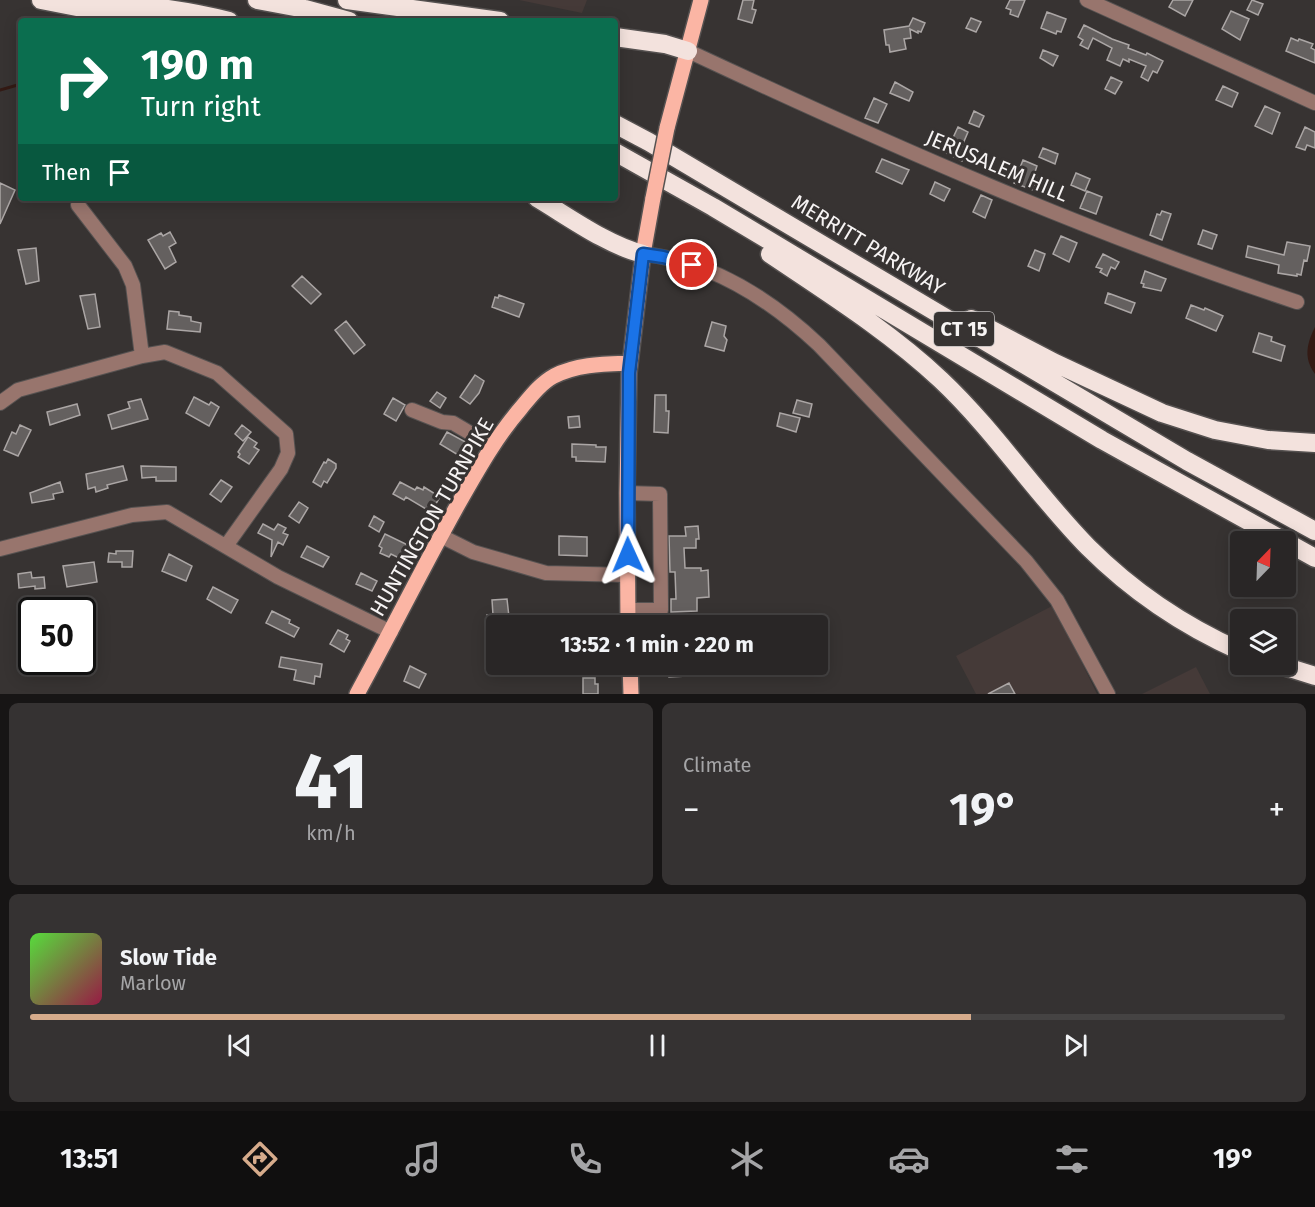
<!DOCTYPE html>
<html lang="en">
<head>
<meta charset="utf-8">
<style>
	body { margin:0; font-family:"Fira Sans",sans-serif; background:#353232; color:#f1f3f6; height:100vh; display:flex; flex-direction:column; font-size:22px; white-space:nowrap }
	* { box-sizing:border-box; margin:0 }
	p { font-size:20px; color:#a5a5a7 }
	.icon { flex:none; width:33px; height:33px; fill:none; stroke:currentColor; stroke-width:2; stroke-linecap:round; stroke-linejoin:round }
	.map { position:relative; height:694px; overflow:hidden }
	.side { display:flex; flex-direction:column; gap:9px; padding:9px; background:#171515; flex:1 }
	.side>* { flex:none }
	.guide { position:absolute; left:18px; top:18px; width:600px; height:183px; border-radius:6px; box-shadow:0 3px 15px #0003,0 0 0 2px #454343; background:#0b6e4f; color:#fff; overflow:hidden }
	.needle { width:39px; rotate:23deg }
	.buttons { position:absolute; left:1230px; top:531px; display:grid; gap:12px }
	.buttons a { display:grid; place-items:center; width:66px; height:66px; border-radius:6px; background:#292626; box-shadow:0 3px 15px #0003,0 0 0 2px #454343; font-size:30px }
	.speed { position:absolute; left:18px; top:597px; display:flex; gap:12px; font-size:30px; font-weight:700; text-align:center }
	.speed>* { display:grid; place-content:center; width:78px; height:78px; border-radius:50%; background:#292626; box-shadow:0 3px 15px #0003,0 0 0 2px #454343; line-height:1 }
	.speed .limit { border:3px solid #111; border-radius:9px; background:#fff; color:#111 }
	.pin { position:absolute; display:grid; place-items:center; width:51px; height:51px; color:#fff; margin:-26px; border:3px solid #fff; border-radius:50%; box-shadow:0 2px 6px #0007 }
	.me { position:absolute; width:66px; margin:-33px; rotate:359deg; stroke-linejoin:round; filter:drop-shadow(0 0 4px #0008) }
	.turn { display:flex; align-items:center; gap:21px; height:126px; padding:0 24px; font-size:27px }
	.turn .icon { width:78px; height:78px; stroke-width:2.5 }
	.turn b { display:block; font-size:42px; line-height:51px }
	.then { display:flex; align-items:center; height:57px; padding:0 24px; background:#0003; gap:12px; font-size:22px }
	.big { font-size:45px; font-weight:700; line-height:1.1 }
	.side .card { flex:1; display:flex; flex-direction:column; justify-content:center; gap:9px; min-width:0; padding:0 21px; border-radius:9px; background:#353232 }
	.side .dial { align-items:center; gap:0 }
	.dial b { font-size:78px; line-height:1 }
	.song { display:flex; align-items:center; gap:18px }
	.cover { width:72px; height:72px; border-radius:9px; background:linear-gradient(135deg,hsl(110 70% 55%),hsl(340 70% 35%)) }
	.played { height:6px; border-radius:3px; background:linear-gradient(90deg,#d6ab8b 75%,#454343 75%) }
	.keys { display:flex; justify-content:space-around; direction:ltr }
	.heat { display:flex; justify-content:space-between; align-items:center; font-size:33px; direction:ltr }
	.side .tiles { flex:1; display:grid; gap:9px; grid-template-columns:1fr 1fr }
	.card:last-child { grid-column:span 2 }
	.trip { position:absolute; left:486px; top:615px; width:342px; height:60px; border-radius:6px; background:#292626; box-shadow:0 3px 15px #0003,0 0 0 2px #454343; font-weight:700; line-height:60px; text-align:center }
	.tab-bar { display:flex; height:96px; justify-content:space-around; align-items:center; background:#100f0f; color:#a5a5a7 }
	.tab-bar .icon { width:42px; height:42px }
	.tab-bar .active { color:#d6ab8b }
	.tab-bar b { font-size:27px; color:#f1f3f6 }
	.map>svg:first-child { display:block }
</style>
</head>
<body>
<div class="map">
<svg width="1315" height="694" viewBox="0 0 1315 694">
	<rect width="100%" height="100%" fill="#373332"/>
	<!-- built -->
	<path fill="#453a38" d="M519 0H587L582 13Z
		M1054 605 1097 694H976L956 656Z
		M1196 667 1210 694H1142Z"/>
	<!-- water -->
	<path fill="#331a14" d="M1315 327V374C1303 358 1307 343 1315 327Z"/>
	<g fill="none" stroke-linecap="round" stroke-linejoin="round">
		<!-- stream -->
		<path stroke="#331a14" stroke-width="3" d="M0 90 21 84"/>
	</g>
	<!-- building -->
	<path fill="#64605f" stroke="#aba6a5" stroke-width="1.5" d="M743 0H754L752 9 756 10 752 23 738 19Z
		M1010 0H1025L1018 17 1010 14 1011 10 1006 8Z
		M1173 0H1193L1185 16 1169 7Z
		M1252 0 1263 4 1258 15 1247 10Z
		M1231 11 1249 19 1240 40 1222 29Z
		M1047 12 1066 19 1061 32 1057 31 1056 34 1041 28Z
		M913 18 925 23 921 32 918 31V33L910 29 911 38 904 39 906 49 890 52 889 45H886L884 30 909 26Z
		M971 18 981 22 976 32 966 28Z
		M1084 25 1112 39 1129 45 1128 48 1146 55 1147 53 1163 61 1157 73 1153 71 1148 81 1141 77 1146 66 1129 59V62L1123 59 1120 66 1107 60 1112 48 1093 38 1088 49 1080 45 1083 40 1078 37Z
		M1291 38 1298 41 1299 39 1313 44 1311 48 1315 50V63L1286 51Z
		M1043 50 1058 56 1053 66 1040 58Z
		M1111 77 1122 82 1115 94 1105 89Z
		M895 82 913 92 909 101 890 93Z
		M1223 86 1238 93 1232 107 1216 100Z
		M874 98 887 104 878 123 865 118Z
		M1265 106 1280 113 1272 134 1255 126Z
		M974 111 984 116 979 127 969 123Z
		M958 127 968 132 962 146 967 149 962 161 946 153Z
		M1305 127 1315 132V148L1307 145 1305 150 1296 147Z
		M1043 148 1058 154 1055 164 1039 157Z
		M882 159 909 170 902 184 876 172Z
		M1023 160 1037 166 1034 175 1038 177 1033 190 1014 183Z
		M1076 173 1090 179 1085 191 1071 185Z
		M935 182 950 189 944 201 930 194Z
		M0 183 15 190 0 224Z
		M1087 191 1102 197 1096 214 1080 208Z
		M981 195 992 200 985 218 973 212Z
		M1162 211 1171 214 1162 240 1150 235 1157 214 1160 215Z
		M1203 230 1217 235 1212 249 1198 244Z
		M170 232 176 243 169 247 176 262 165 269 148 240 161 233 163 236Z
		M1061 236 1077 243 1069 262 1053 254Z
		M1287 242 1310 246 1307 261 1304 260 1301 275 1297 274V276L1278 273 1279 265 1246 257 1248 246 1284 255Z
		M36 248 39 281 26 284 18 250Z
		M1035 250 1045 254 1039 271 1028 266Z
		M1103 254 1119 262 1115 269 1111 267 1107 276 1100 272 1102 269 1096 267Z
		M1145 271 1166 279 1161 291 1143 287 1144 284 1141 283Z
		M302 276 321 294 311 304 292 286Z
		M1108 293 1135 303 1131 313 1105 303Z
		M95 294 100 327 88 329 80 296Z
		M499 295 524 304 519 317 492 307 495 297 498 298Z
		M1191 305 1204 310 1205 308 1223 316 1216 331 1186 318Z
		M169 311 179 312V315L191 317V321L201 323 200 332 167 329Z
		M346 321 365 345 354 354 335 330Z
		M712 322 726 326 724 336 727 340 724 351 705 346Z
		M1259 333 1272 337 1271 341 1285 346 1281 361 1253 352Z
		M475 375 484 381 479 393 470 404 460 397Z
		M437 392 446 398 440 408 430 401Z
		M655 395H666V411H669L668 433 654 432Z
		M194 397 209 405 211 402 219 407 209 426 186 413Z
		M393 398 405 405 396 421 384 414Z
		M141 399 148 419 112 429 108 415 130 408 128 402Z
		M797 400 812 404 809 417 793 413Z
		M77 404 80 415 50 425 47 412Z
		M780 413 800 418 796 432 777 426Z
		M579 416 580 427 569 428 568 417Z
		M20 425 31 430 18 456 4 450 12 432 16 434Z
		M242 425 251 432 243 441 235 434Z
		M447 432 471 445 463 458 440 444Z
		M248 437 257 443 254 447 259 450 249 464 238 457 240 454 238 452Z
		M572 444 596 445V447H606L605 462 576 461V457H572Z
		M328 459 336 464V468L327 483 324 481 321 487 313 482 324 462 326 463Z
		M123 466 127 480 107 485 108 488 96 492 95 487 88 489 86 474Z
		M141 466 176 467V481H156V477L142 478Z
		M221 480 232 487 221 502 210 494Z
		M60 482 63 492 53 494 54 499 32 503 30 493Z
		M400 482 415 490 417 487 423 490 424 487 440 497 431 512 406 497 404 500 393 494Z
		M299 502 308 508 299 523 289 516Z
		M374 516 384 522 379 532 369 526Z
		M263 524 274 530 278 524 286 528 283 533 288 535 283 545 278 542 271 557 272 540 258 533Z
		M698 526 699 539H696V548H684L685 568H701V571L708 570 709 597 697 598V611L671 612V599H676L675 572H670L669 536H686L685 527Z
		M385 534 412 547 407 556 403 554 401 559 391 554 389 557 380 553 382 548 379 546Z
		M559 536 587 537V556L559 555Z
		M307 546 329 557 323 567 301 557Z
		M116 551H133L132 567H122V562H108L109 553 116 554Z
		M169 554 192 566 186 581 162 571Z
		M94 562 97 582 67 587 63 566Z
		M31 572 32 578 44 577 45 588 35 589V586L19 588 18 574Z
		M361 573 377 581 372 591 356 584Z
		M213 587 238 600 231 613 207 599Z
		M507 599 510 626H496V630L488 631 487 615H493L492 600Z
		M272 611 290 620 289 623 299 628 294 637 266 623Z
		M582 615H599L600 626 582 624Z
		M338 630 348 635 346 639 350 641 344 652 330 644Z
		M281 657 322 664 320 677 315 676 314 684 294 680 296 670 279 667Z
		M668 664 680 665V668H686L687 676 669 677Z
		M710 664H722L723 674 711 675Z
		M410 666 426 674 419 688 404 681Z
		M583 678H595V684H598V694H583Z
		M1009 683 1015 694H988Z"/>
	<g fill="none" stroke-linecap="round" stroke-linejoin="round">
		<!-- minor casing -->
		<g stroke="#565251" stroke-width="16">
			<path id="minor" d="M1087 0 1315 103
				M688 51C887 144 1088 233 1297 302
				M78 205 125 266 133 285 142 356
				M643 254C711 261 770 299 819 345L1026 561 1057 600 1108 694
				M0 403 18 390 142 356 165 352 217 373 286 434 288 453 281 469 226 546
				M412 410 442 422 453 423 492 446
				M627 493 660 494 661 610H628
				M441 536 473 552 546 573 628 575
				M0 549 132 515 167 512 278 577 391 632"/>
		</g>
		<!-- major casing -->
		<g stroke="#565251" stroke-width="18">
			<path id="major" d="M667 128 701 0
				M628 626 627 493 629 373 643 254 653 198
				M630 664 631 694
				M357 694C391 632 422 569 456 508 476 473 495 438 521 408 531 396 541 383 554 376 578 364 604 364 630 363"/>
		</g>
		<!-- highway casing -->
		<g stroke="#565251" stroke-width="21">
			<path id="highway" d="M41 0 148 21
				M65 0C121 3 175 7 229 21
				M257 0 305 9 349 21
				M347 0 500 21
				M615 37 665 44 688 51
				M615 124 649 142 1187 461 1315 531
				M615 152 713 207 1102 440 1315 558
				M537 198C569 217 607 245 643 254
				M770 254C828 293 890 332 941 380 995 431 1036 494 1088 547 1131 590 1184 626 1240 651
				M971 319 1055 363 1162 413 1215 430 1268 440 1315 443
				M1277 664 1315 676"/>
		</g>
		<!-- minor -->
		<use href="#minor" stroke="#98756d" stroke-width="14"/>
		<!-- major -->
		<use href="#major" stroke="#fbb5a4" stroke-width="15"/>
		<!-- highway -->
		<use href="#highway" stroke="#f3e2dd" stroke-width="18"/>
		<!-- major-bridge casing -->
		<g stroke="#565251" stroke-width="18" stroke-linecap="butt">
			<path id="major-bridge" d="M653 198 667 128"/>
		</g>
		<!-- major-bridge -->
		<use href="#major-bridge" stroke="#fbb5a4" stroke-width="15"/>
	</g>
	<g fill="none" stroke-linecap="round" stroke-linejoin="round">
		<!-- route casing -->
		<g stroke="#114b97" stroke-width="15">
			<path id="route" d="M628 555 629 373 643 254 663 257 692 265"/>
		</g>
		<!-- route -->
		<use href="#route" stroke="#1a73e8" stroke-width="10"/>
	</g>
	<g text-anchor="middle" dominant-baseline="central" stroke-width="6" stroke-linejoin="round" paint-order="stroke">
		<!-- shield labels -->
		<rect fill="#373332" stroke="#bdbaba" stroke-width="1.5" x="934" y="312" width="60" height="34" rx="4.5"/>
		<g font-size="20" font-weight="bold" fill="#f7f4f4">
			<text x="964" y="329">CT 15</text>
		</g>
		<!-- street labels -->
		<g font-size="21" fill="#f7f4f4" stroke="#373332">
			<text transform="translate(997 166) rotate(23)">JERUSALEM HILL</text>
			<text transform="translate(868 245) rotate(31)">MERRITT PARKWAY</text>
			<text transform="translate(432 517) rotate(-60)">HUNTINGTON TURNPIKE</text>
		</g>
	</g>
</svg>
<div class="buttons">
<a><svg class="needle" viewBox="-14 -14 28 28"><path d="M0-13l5 13h-10z" fill="#e53935"/><path d="M0 13l5-13h-10z" fill="#a5a5a7"/></svg></a>
<a><svg class="icon" aria-label="layers" viewBox="0 0 24 24"><path d="M12 4l9 5-9 5-9-5zM3 14l9 5 9-5"/></svg></a>
</div>
<div class="speed"><div class="limit">50</div></div>
<div class="pin" style="left:692px;top:265px;background:#d93025"><svg class="icon" aria-label="arrive" viewBox="0 0 24 24"><path d="M6 21V4h12l-3 4 3 4H6"/></svg></div>
<svg class="me" style="left:628px;top:555px" viewBox="-20 -20 40 40"><path d="M0-17L14 15 0 8-14 15z" fill="#1a73e8" stroke="#fff" stroke-width="4"/></svg>
<div class="trip">13:52 · 1 min · 220 m</div>
<div class="guide">
<div class="turn"><svg class="icon" aria-label="right" viewBox="0 0 24 24"><path d="M7 20v-9h11M14 6l5 5-5 5"/></svg><div><b>190 m</b>Turn right</div></div>
<div class="then">Then<svg class="icon" aria-label="arrive" viewBox="0 0 24 24"><path d="M6 21V4h12l-3 4 3 4H6"/></svg></div>
</div>
</div>
<section class="side">
<div class="tiles">
<div class="card dial"><b>41</b><p>km/h</p></div>
<div class="card"><p>Climate</p>
<div class="heat"><a>−</a><b class="big">19°</b><a>+</a></div>
</div>
<div class="card">
<div class="song"><i class="cover"></i><div><b>Slow Tide</b><p>Marlow</p></div></div>
<div class="played"></div>
<div class="keys"><svg class="icon" aria-label="previous" viewBox="0 0 24 24"><path d="M18 5L8 12l10 7zM5 5v14"/></svg><svg class="icon" aria-label="pause" viewBox="0 0 24 24"><path d="M8 5v14M16 5v14"/></svg><svg class="icon" aria-label="next" viewBox="0 0 24 24"><path d="M6 5l10 7-10 7zM19 5v14"/></svg></div>
</div>
</div>
</section>
<nav class="tab-bar">
<b>13:51</b>
<svg class="icon active" aria-label="directions" viewBox="0 0 24 24"><path d="M12 3l9 9-9 9-9-9zM9 14v-3h6M13 9l2 2-2 2"/></svg>
<svg class="icon" aria-label="music" viewBox="0 0 24 24"><path d="M9 18V5l10-2v13"/><circle cx="6" cy="18" r="3"/><circle cx="16" cy="16" r="3"/></svg>
<svg class="icon" aria-label="phone" viewBox="0 0 24 24"><path d="M5 4h4l2 5-3 2q2 4 5 5l2-3 5 2v4C11 20 4 13 5 4z"/></svg>
<svg class="icon" aria-label="climate" viewBox="0 0 24 24"><path d="M12 3v18M4 7l16 10M4 17L20 7"/></svg>
<svg class="icon" aria-label="car" viewBox="0 0 24 24"><path d="M5 17H2v-5l4-1 3-4h7l3 4 3 1v5h-3M9 17h6M6 11h13"/><circle cx="7" cy="17" r="2"/><circle cx="17" cy="17" r="2"/></svg>
<svg class="icon" aria-label="filters" viewBox="0 0 24 24"><path d="M4 7h16M4 17h16"/><circle cx="9" cy="7" r="2"/><circle cx="15" cy="17" r="2"/></svg>
<b>19°</b>
</nav>
</body>
</html>
